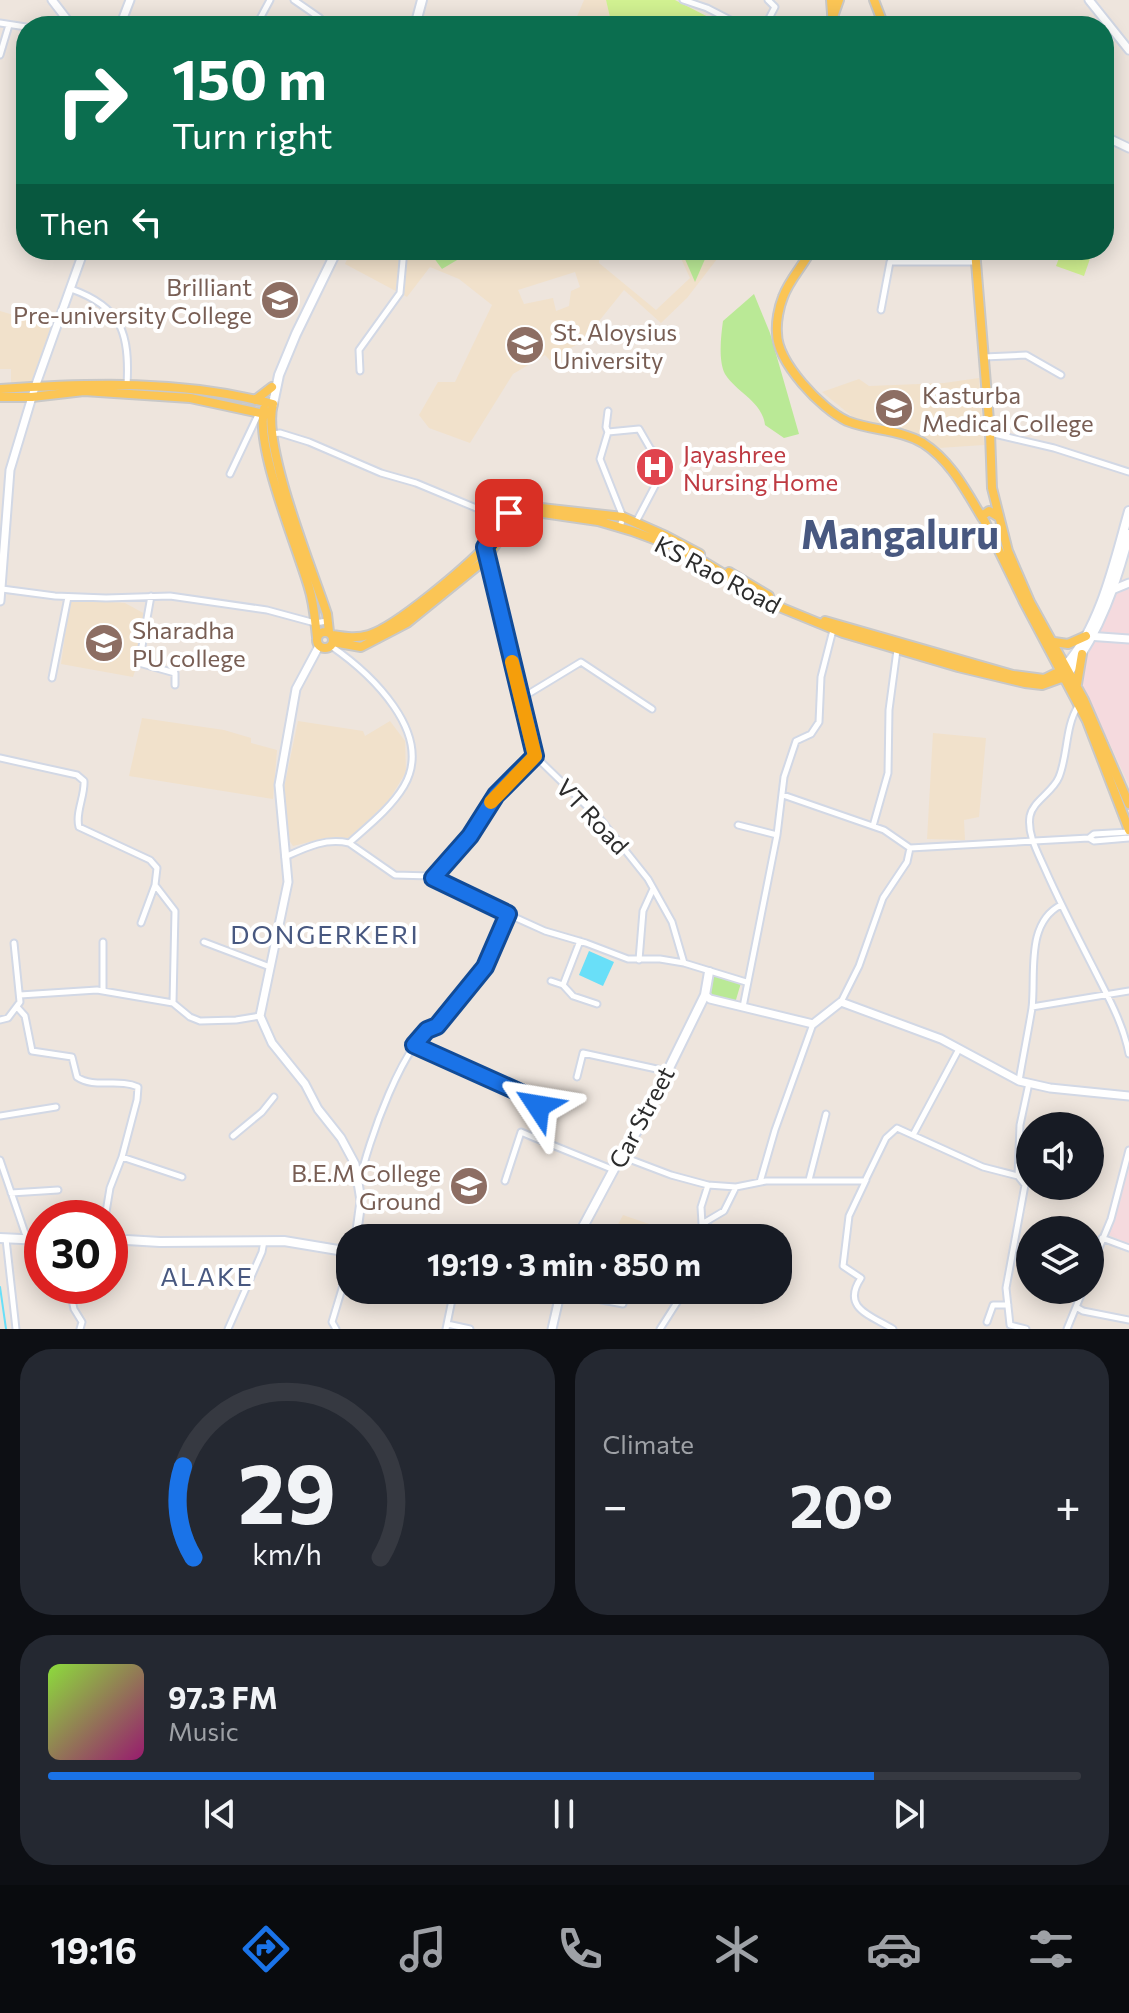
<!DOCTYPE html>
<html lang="en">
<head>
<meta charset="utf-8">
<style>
	body { margin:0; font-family:Commissioner,sans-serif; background:#242831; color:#f1f3f6; height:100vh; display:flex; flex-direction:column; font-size:30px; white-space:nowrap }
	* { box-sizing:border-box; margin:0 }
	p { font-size:26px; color:#9ea1a6 }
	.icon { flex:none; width:44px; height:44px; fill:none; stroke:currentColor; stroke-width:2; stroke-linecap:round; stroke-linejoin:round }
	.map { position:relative; height:1329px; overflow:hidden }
	.sheet { display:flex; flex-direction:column; gap:20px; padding:20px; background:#0d0f14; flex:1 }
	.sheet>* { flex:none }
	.banner { position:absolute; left:16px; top:16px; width:1098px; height:244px; border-radius:32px; box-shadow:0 4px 20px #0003; background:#0b6e4f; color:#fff; overflow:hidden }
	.tools { position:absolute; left:1016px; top:1112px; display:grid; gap:16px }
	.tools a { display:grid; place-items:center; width:88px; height:88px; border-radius:50%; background:#171b24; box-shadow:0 4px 20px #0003; font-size:40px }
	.speed { position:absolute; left:24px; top:1200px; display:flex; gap:16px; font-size:40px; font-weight:700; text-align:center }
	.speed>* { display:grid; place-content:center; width:104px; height:104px; border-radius:50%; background:#171b24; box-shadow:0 4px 20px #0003; line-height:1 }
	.speed .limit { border:12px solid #d22; background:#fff; color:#111 }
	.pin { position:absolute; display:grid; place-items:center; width:68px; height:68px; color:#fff; margin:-34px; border-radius:16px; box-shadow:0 4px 12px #0006 }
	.me { position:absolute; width:88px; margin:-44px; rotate:303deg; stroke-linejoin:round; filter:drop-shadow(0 0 6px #0008) }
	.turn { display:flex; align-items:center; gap:28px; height:168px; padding:0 24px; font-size:36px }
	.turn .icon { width:104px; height:104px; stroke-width:2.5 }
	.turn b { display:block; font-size:56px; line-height:68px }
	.then { display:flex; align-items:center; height:76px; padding:0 24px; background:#0003; gap:16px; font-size:30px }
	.big { font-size:60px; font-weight:700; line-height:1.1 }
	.sheet .widget { flex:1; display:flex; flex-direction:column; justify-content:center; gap:12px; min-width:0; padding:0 28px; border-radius:32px; background:#242831 }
	.sheet .dial { align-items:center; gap:0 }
	.dial svg { height:208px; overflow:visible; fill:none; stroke:#363941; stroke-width:7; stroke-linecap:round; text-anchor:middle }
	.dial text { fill:#f1f3f6; stroke:none }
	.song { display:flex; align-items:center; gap:24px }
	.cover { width:96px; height:96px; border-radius:12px; background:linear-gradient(135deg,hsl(90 70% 55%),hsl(320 70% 35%)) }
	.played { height:8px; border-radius:4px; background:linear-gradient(90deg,#1a73e8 80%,#363941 80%) }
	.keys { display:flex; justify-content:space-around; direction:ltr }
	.heat { display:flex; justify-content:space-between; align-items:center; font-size:44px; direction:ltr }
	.sheet .tiles { flex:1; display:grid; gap:20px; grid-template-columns:1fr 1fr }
	.widget:last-child { grid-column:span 2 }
	.trip { position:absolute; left:336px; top:1224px; width:456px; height:80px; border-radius:32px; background:#171b24; box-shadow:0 4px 20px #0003; font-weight:700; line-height:80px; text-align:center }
	.menu { display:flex; height:128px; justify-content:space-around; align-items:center; background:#090b0e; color:#9ea1a6 }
	.menu .icon { width:56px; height:56px }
	.menu .current { color:#1a73e8 }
	.menu b { font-size:36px; color:#f1f3f6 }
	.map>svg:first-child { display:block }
</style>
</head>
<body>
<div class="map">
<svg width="1129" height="1329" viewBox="0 0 1129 1329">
	<rect width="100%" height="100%" fill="#eee5dd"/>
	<!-- education -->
	<path fill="#f1e1cb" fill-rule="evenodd" d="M584 0H606L612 26H573Z
		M351 250H428L442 269 474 250H600L599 263 656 310 690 278 677 250H681L695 281 709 250H724L687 298 661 323 624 290 583 341 569 349 557 368 545 355 513 374 470 443 429 428 419 415 438 382H455L492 305 459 279 430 267 407 297 345 264ZM575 272 580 287 571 291 569 306 556 311 553 298 524 304 518 290Z
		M0 311 51 326 32 390 11 391V369H0Z
		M979 378 984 445 939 448 927 441 853 417 822 392 859 379 869 386 944 383Z
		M70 599 125 603 147 615 151 622 133 677 61 664Z
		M142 718 224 730 251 738V743L277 750 273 799 129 776Z
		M298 721 363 731 365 736 390 721 405 741 406 772 389 800 350 838 321 839 293 846 289 840 284 788Z
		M933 733 986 738 979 817 964 820 965 840 927 839Z
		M623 1215 652 1225 646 1238H611Z"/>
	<!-- medical -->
	<path fill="#f5dade" d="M1129 586V785L1081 682 1083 650 1115 595Z
		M1129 1163V1244L1109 1235Z"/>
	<!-- green -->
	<path fill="#bae996" d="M428 250H474L442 269Z
		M681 250H709L695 282Z
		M754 294 770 333 799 434 784 438 765 425C762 401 737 393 725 374 718 360 721 336 723 321Z
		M712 975 741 983 735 1003 706 995Z"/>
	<!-- pitch -->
	<path fill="#d1f191" d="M606 0H675L726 26H612Z
		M1062 250H1093L1084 276 1056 266Z"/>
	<!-- water -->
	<path fill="#69dff8" d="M589 951 614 962 603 986 579 975Z"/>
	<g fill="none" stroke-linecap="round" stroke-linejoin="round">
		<!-- stream -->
		<path stroke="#69dff8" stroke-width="2" d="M0 1287 6 1329"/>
		<!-- minor casing -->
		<g stroke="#d2d8e5" stroke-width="9">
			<path id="minor" d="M294 0 320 18 323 26
				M683 0 707 8 742 26
				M0 23 26 27
				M256 26 270 0
				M765 26 775 7 768 0
				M0 55 9 25
				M205 250 210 252 211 250
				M71 289C122 307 130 334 127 385
				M881 310 890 262H975
				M984 357 1026 355 1061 375
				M360 371 359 350 400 293 404 250
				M608 411 606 427 608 432 600 459 623 517 620 527
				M608 432 639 429 650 448 667 463 636 522
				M990 433 1054 448 1129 472
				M272 434 280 433 309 442 381 473 416 483 505 520
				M230 474 257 417
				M489 556 535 756 601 820 648 879 672 922 684 963 746 982
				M2 589 55 596 106 598 170 596 267 610 315 623 327 621
				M151 596 139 663 175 673V685
				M52 678 68 597
				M520 699 581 662 652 709
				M1078 706C1065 727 1068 755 1059 777 1053 792 1033 801 1030 816 1027 834 1038 853 1045 869 1060 903 1077 936 1094 969 1108 997 1123 1023 1129 1054
				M0 758 77 775 84 781C85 796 75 813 79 827L150 860 157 868 155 885 175 911 173 1003
				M783 795 884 830 910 848
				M738 825 777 835
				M873 826 888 773 889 710 897 650
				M1089 838 1094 834 1129 832
				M349 843 395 875 431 876 459 892 545 931 586 943 628 959H660L684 963
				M910 848 1089 838 1094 841 1129 838
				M285 857C307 847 325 838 349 843 368 826 391 808 404 786 435 733 370 673 331 646
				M434 877 470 836 496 795 535 756
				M141 923 155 885
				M204 942 270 967
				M639 960 643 911 653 889
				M551 981 563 985 573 996 597 1004
				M563 985 580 941
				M103 991V942
				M20 995 97 990 173 1003 190 1017 200 1021 236 1020 260 1016
				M841 1002 859 966 883 898 907 862 910 848
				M17 1007 25 1016 32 1051 72 1057 77 1077C94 1089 119 1078 138 1087L137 1100 122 1157
				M743 1007 777 835 784 777 796 741 811 734 819 722 821 677 833 630
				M1032 1007 1129 991
				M0 1020 8 1018 20 1002 14 943
				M414 1045 535 1100C540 1111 534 1126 535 1138L614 1170
				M577 1077 583 1053 666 1071
				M1019 1081C1023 1057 1028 1032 1032 1008 1036 975 1025 923 1061 905
				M0 1116 56 1107
				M913 1135 959 1049
				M233 1136 262 1112 274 1097
				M621 1156 671 1175 708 1185 736 1187 766 1181H865L886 1138 897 1128 983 1167 1018 1176 1025 1185 1006 1288 1010 1325 1026 1329
				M0 1160 25 1233 32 1239
				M1018 1176 1020 1125 1029 1083
				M809 1180 826 1114
				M866 1180 849 1216 843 1266 861 1278C841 1308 870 1315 893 1329
				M360 1181C366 1148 405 1034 437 1026L485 967 508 914
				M505 1181 521 1132 535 1138
				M760 1182 775 1130 813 1024
				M11 1193 58 1190
				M105 1218 110 1188 122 1157 182 1177
				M702 1224 724 1211 736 1187
				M582 1229 605 1238
				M707 1238 711 1228 702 1224 701 1207 708 1185
				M1102 1238 1129 1248
				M6 1239 16 1329
				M1090 1270 1111 1219 1129 1150
				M69 1286 74 1309 82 1322 80 1329
				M560 1292 623 1304
				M1076 1307 1083 1311 1129 1320
				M987 1322 993 1305H1008
				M447 1324 470 1329
				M228 1329 262 1252 264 1241
				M336 1329 332 1322 350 1262
				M446 1329 454 1290
				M660 1329 685 1290
				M1067 1329 1083 1290"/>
		</g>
		<!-- tertiary casing -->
		<g stroke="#d2d8e5" stroke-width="11">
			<path id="tertiary" d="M52 0 72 26
				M1089 0 1129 50
				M120 26 130 0
				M1104 136 1129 148
				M1109 589 1112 590 1129 583
				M0 601 10 470 35 387 84 250
				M1087 636 1129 639
				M319 646 296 689 279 785 288 882 260 1016 272 1043 305 1084 318 1109 341 1138 355 1164 361 1201 356 1238
				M705 995 710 999 813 1024 841 1002 941 1039 1019 1081 1050 1088 1129 1096
				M552 1329 561 1290"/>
		</g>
		<!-- secondary casing -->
		<g stroke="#d2d8e5" stroke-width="12">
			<path id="secondary" d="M415 26 422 0
				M273 404 279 375 296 334 337 250
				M1066 665C1101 626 1115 560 1129 511
				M1069 672C1100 631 1116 583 1129 534
				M0 1238 42 1240
				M577 1238 621 1156 642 1123 705 995 709 972
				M110 1239 160 1242 284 1241 350 1252"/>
		</g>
		<!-- primary casing -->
		<g stroke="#c8c8c8" stroke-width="12">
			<path id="primary" d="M831 0 833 26
				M874 0 884 26
				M833 17 839 0
				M811 250C803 266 789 280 783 297 779 307 776 322 777 333 777 362 821 409 847 421 872 431 899 429 923 443 951 461 966 491 983 519
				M975 250 990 433 992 488 1008 551 1030 602 1084 700 1129 804
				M0 389C91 383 183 380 273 404 261 444 312 569 327 614L329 632
				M0 397H32L84 391 190 398 269 415
				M255 400 272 387
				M264 409C255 448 297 546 309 588 314 603 315 621 317 637
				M999 517 989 511 982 516 1025 604 1087 721 1129 830
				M729 572 769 596
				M825 621 1013 675 1044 679 1062 670
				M317 640a8 8 0 1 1 16 0a8 8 0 1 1-16 0Z
				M332 635C345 637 356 639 369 635 396 627 465 568 486 546 501 531 502 517 523 506L623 517 666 536 700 554
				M333 642 361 647 407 623 486 559 511 522 525 513H543L598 521 632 531 667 544 704 562 777 606 843 633 958 667 1025 683 1042 685 1064 677
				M1054 642 1068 644 1086 636
				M1077 684 1082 654"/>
		</g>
		<!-- minor -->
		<use href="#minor" stroke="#fff" stroke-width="5"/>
		<!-- tertiary -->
		<use href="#tertiary" stroke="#fff" stroke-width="7"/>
		<!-- secondary -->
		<use href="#secondary" stroke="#fff" stroke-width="8"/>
		<!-- primary -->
		<use href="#primary" stroke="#fbc555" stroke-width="8"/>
	</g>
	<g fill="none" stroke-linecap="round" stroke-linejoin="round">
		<!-- route casing -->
		<g stroke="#114b97" stroke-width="20">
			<path id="route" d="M509 513 485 547 535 756 496 795 470 836 433 878 508 914 485 967 437 1026 427 1030 414 1045 532 1098 538 1106"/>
		</g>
		<!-- route -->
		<use href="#route" stroke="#1a73e8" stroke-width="14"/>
		<!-- slow -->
		<path stroke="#f59e0b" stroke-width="14" d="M491 802 535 756 512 662"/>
	</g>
	<!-- icons -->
	<defs>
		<g id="university-disc" transform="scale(2)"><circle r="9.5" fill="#8d6e63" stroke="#fff"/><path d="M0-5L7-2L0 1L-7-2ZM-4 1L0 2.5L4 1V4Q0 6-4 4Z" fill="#fff"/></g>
		<g id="hospital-disc" transform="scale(2)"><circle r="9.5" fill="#e0444e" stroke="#fff"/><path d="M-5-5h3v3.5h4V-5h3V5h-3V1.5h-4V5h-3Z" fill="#fff"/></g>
	</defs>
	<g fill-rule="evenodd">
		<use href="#university-disc" x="280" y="300"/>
		<use href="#university-disc" x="525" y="345"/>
		<use href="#university-disc" x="894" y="408"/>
		<use href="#hospital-disc" x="655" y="467"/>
		<use href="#university-disc" x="104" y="643"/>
		<use href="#university-disc" x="469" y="1186"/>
	</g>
	<g text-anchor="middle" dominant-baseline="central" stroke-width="8" stroke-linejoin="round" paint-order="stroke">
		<!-- education labels -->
		<g font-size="24" fill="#785e54" stroke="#fff" text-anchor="start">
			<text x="252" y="286" text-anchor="end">Brilliant<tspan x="252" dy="28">Pre-university College</tspan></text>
			<text x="553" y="331">St. Aloysius<tspan x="553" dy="28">University</tspan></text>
			<text x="922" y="394">Kasturba<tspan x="922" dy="28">Medical College</tspan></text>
			<text x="132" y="629">Sharadha<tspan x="132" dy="28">PU college</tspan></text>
			<text x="441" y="1172" text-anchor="end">B.E.M College<tspan x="441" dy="28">Ground</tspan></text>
		</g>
		<!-- health labels -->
		<g font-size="24" fill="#be3a42" stroke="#fff" text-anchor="start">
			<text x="683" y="453">Jayashree<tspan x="683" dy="28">Nursing Home</tspan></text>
		</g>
		<!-- street labels -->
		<g font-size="24" fill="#2c2c2c" stroke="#fff">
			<text transform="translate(718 574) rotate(28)">KS Rao Road</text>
			<text transform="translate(593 816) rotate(47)">VT Road</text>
			<text transform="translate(641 1117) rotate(-62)">Car Street</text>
		</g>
		<!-- neighbourhood labels -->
		<g font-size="26" letter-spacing="2" fill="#485880" stroke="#fff">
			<text x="325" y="933">DONGERKERI</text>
			<text x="207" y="1275">ALAKE</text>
		</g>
		<!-- town labels -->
		<g font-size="40" font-weight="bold" fill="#485880" stroke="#fff">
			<text x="900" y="532">Mangaluru</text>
		</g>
	</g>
</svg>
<div class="tools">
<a><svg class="icon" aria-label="sound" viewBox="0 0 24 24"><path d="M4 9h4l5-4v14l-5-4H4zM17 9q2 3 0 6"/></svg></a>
<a><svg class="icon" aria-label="layers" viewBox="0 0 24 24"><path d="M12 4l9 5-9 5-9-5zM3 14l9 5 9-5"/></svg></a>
</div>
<div class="speed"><div class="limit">30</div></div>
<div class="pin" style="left:509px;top:513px;background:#d93025"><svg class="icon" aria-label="arrive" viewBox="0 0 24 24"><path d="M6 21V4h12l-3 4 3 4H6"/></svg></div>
<svg class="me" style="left:538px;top:1106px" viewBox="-20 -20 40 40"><path d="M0-17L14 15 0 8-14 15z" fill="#1a73e8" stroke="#fff" stroke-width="4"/></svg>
<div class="trip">19:19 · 3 min · 850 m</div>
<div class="banner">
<div class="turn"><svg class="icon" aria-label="right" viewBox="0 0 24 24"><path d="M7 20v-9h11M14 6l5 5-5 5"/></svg><div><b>150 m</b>Turn right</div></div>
<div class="then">Then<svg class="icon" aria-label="left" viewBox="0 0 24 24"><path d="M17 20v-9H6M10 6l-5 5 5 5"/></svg></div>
</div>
</div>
<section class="sheet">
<div class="tiles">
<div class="widget dial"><svg viewBox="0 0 100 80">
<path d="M14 69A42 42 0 1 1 86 69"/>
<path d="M14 69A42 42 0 0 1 10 34" stroke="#1a73e8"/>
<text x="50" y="56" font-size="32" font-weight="700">29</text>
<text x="50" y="72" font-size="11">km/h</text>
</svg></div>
<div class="widget"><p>Climate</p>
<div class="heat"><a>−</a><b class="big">20°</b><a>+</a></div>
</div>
<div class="widget">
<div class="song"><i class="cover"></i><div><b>97.3 FM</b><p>Music</p></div></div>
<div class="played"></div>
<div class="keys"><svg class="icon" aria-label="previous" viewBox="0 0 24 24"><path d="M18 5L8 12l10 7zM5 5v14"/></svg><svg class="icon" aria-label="pause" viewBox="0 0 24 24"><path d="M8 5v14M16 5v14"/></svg><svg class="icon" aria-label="next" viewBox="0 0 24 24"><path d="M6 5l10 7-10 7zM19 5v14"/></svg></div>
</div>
</div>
</section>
<nav class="menu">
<b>19:16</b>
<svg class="icon current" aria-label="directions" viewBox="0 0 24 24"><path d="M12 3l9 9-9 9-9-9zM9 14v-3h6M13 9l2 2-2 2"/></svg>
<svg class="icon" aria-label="music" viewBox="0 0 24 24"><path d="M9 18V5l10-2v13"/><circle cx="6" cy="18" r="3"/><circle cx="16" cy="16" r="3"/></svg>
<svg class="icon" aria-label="phone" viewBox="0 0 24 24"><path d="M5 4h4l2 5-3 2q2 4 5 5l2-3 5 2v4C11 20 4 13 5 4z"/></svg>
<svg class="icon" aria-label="climate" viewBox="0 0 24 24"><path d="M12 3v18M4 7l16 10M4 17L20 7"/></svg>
<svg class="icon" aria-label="car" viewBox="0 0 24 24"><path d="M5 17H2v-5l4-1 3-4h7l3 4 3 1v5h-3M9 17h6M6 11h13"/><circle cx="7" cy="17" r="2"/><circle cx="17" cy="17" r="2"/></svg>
<svg class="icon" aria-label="filters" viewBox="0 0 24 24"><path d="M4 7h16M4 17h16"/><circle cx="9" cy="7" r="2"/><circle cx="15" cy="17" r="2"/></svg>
</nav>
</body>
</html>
